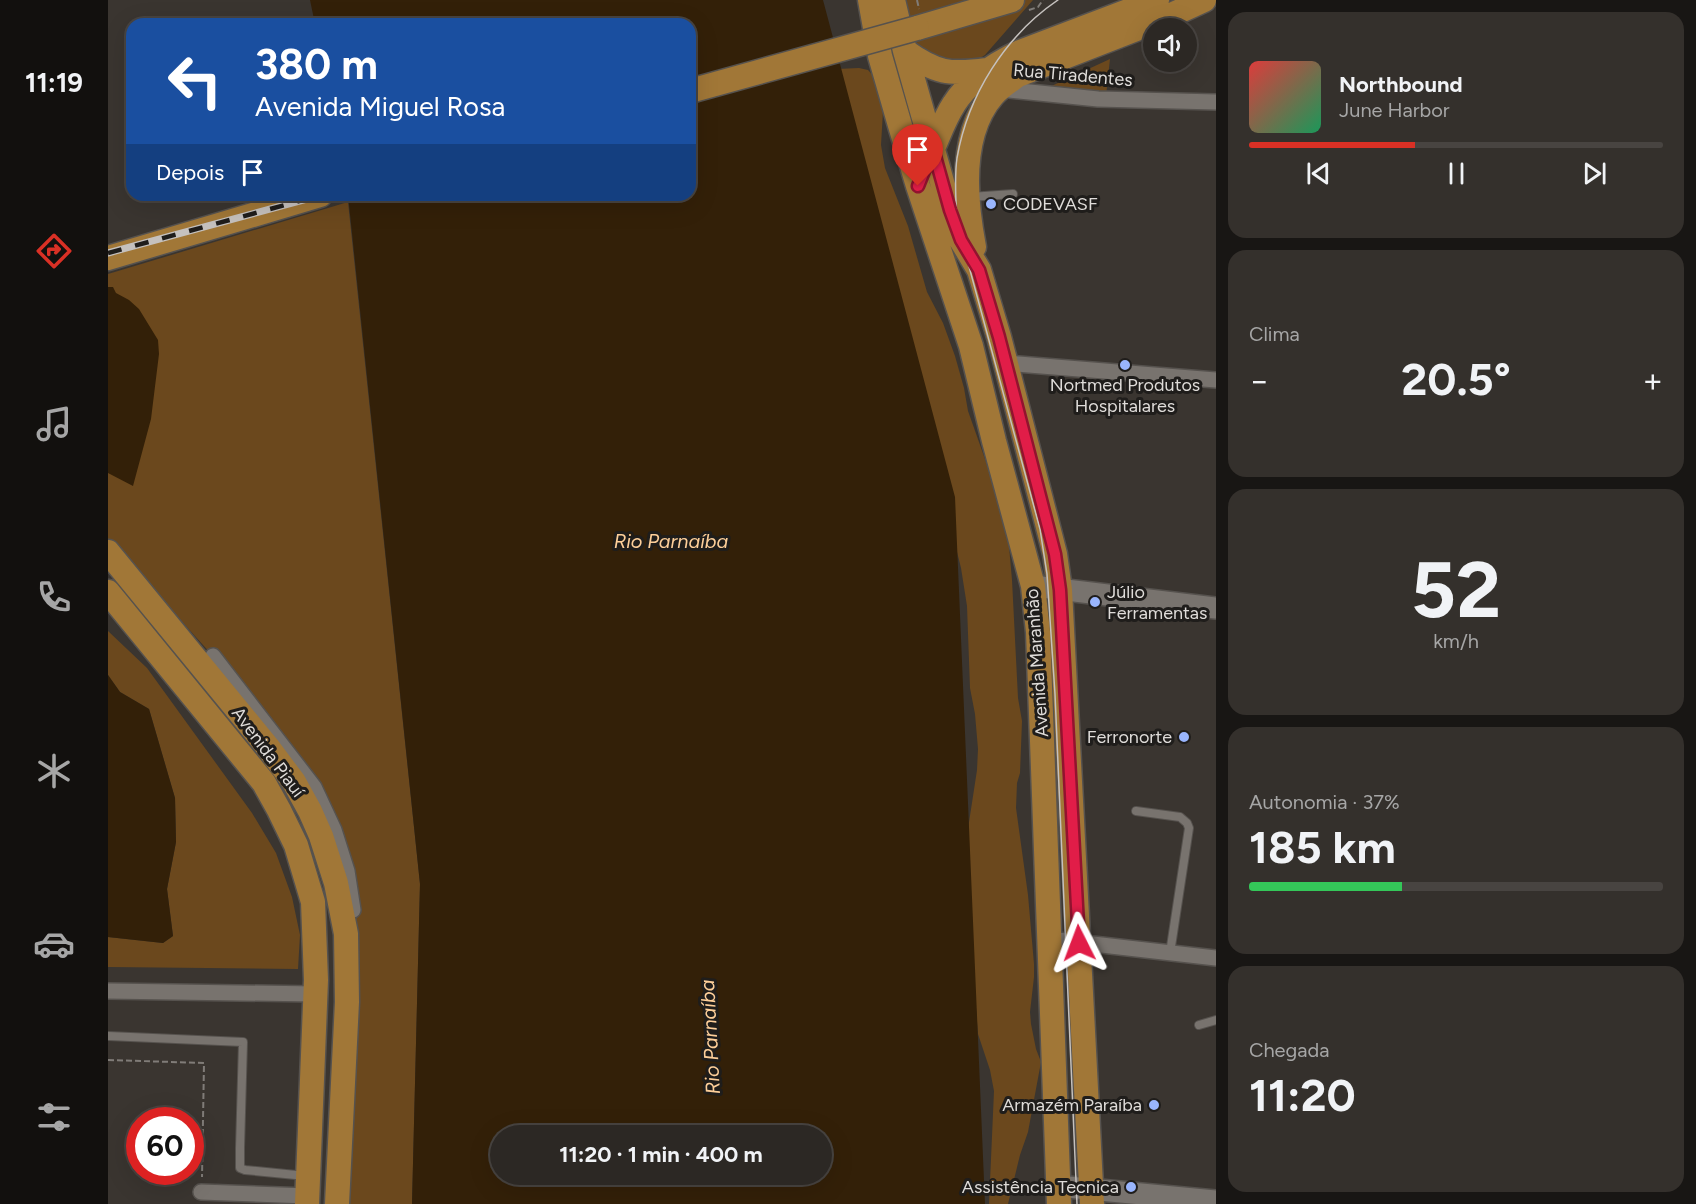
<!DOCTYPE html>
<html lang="pt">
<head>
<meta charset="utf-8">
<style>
	body { margin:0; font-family:Figtree,sans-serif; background:#34302c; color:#f1f3f6; height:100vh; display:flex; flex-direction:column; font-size:22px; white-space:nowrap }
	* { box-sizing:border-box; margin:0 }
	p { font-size:20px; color:#a6a6a6 }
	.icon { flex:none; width:33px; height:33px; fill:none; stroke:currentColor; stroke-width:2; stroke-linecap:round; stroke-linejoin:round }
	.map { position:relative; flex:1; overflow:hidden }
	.details { display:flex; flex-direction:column; gap:12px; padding:12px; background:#181614; width:480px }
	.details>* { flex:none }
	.banner { position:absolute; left:18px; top:18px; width:570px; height:183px; border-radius:18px; box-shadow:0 6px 24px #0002,0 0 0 2px #484441; background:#1a4fa0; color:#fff; overflow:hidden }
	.controls { position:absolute; left:1035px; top:18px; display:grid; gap:12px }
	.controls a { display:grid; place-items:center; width:54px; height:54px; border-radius:50%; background:#2c2824; box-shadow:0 6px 24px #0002,0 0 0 2px #484441; font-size:30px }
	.speed { position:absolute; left:18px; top:1107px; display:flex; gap:12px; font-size:30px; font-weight:700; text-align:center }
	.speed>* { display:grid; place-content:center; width:78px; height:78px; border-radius:50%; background:#2c2824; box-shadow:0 6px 24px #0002,0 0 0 2px #484441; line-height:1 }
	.speed .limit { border:9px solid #d22; background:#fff; color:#111 }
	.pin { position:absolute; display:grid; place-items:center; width:51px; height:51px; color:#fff; margin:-62px -26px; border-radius:50% 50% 50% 0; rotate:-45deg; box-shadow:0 0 6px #0007 }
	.pin .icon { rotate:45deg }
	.me { position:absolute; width:66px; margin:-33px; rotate:357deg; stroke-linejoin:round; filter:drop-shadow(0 0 4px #0008) }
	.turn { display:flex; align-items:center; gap:21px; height:126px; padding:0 30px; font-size:27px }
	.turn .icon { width:78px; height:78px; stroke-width:2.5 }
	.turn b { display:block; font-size:42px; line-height:51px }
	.then { display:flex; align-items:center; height:57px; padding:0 30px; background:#0003; gap:12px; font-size:22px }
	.big { font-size:45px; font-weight:700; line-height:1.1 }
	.details .tile { flex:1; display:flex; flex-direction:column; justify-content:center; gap:9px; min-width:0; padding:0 21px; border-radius:18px; background:#34302c }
	.details .dial { align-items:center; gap:0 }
	.dial b { font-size:78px; line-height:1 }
	.song { display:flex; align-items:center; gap:18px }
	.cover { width:72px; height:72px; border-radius:9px; background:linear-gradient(135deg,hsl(0 70% 55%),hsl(150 70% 35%)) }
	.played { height:6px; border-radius:3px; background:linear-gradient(90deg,#d93025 40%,#484441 40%) }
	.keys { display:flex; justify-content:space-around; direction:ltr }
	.heat { display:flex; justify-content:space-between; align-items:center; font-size:33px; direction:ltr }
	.charge { height:9px; border-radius:4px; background:linear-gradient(90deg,#34c759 37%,#484441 0) }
	.trip { position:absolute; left:382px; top:1125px; width:342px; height:60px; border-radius:30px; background:#2c2824; box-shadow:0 6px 24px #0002,0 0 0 2px #484441; font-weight:700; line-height:60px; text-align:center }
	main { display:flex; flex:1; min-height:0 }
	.menu { display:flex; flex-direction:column; width:108px; justify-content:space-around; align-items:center; background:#12100e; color:#a6a6a6 }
	.menu .icon { width:42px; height:42px }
	.menu .on { color:#d93025 }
	.menu b { font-size:27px; color:#f1f3f6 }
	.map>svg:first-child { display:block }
</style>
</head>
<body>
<main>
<nav class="menu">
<b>11:19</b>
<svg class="icon on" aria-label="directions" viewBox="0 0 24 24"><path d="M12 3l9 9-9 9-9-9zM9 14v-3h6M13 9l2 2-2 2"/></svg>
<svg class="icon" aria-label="music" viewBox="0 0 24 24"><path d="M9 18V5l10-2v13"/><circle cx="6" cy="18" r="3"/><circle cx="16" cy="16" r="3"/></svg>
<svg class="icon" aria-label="phone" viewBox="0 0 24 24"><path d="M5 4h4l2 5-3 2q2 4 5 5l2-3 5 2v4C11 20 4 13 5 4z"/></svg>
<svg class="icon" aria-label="climate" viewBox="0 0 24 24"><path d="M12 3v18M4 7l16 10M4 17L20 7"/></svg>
<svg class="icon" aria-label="car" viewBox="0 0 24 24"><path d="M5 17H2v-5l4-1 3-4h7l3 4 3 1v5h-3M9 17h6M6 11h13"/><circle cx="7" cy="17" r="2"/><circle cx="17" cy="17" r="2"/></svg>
<svg class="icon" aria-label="filters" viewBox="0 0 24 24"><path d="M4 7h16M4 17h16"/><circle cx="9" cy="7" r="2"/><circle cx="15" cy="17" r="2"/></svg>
</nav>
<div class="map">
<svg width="1108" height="1204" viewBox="0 0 1108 1204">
	<rect width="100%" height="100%" fill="#3a3530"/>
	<!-- green -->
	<path fill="#6b481d" d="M798 0H925L877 55 867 61 847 65 813 51 808 43Z
		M1002 59 998 96 937 89Z
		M751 68 760 70 767 78 772 89 775 111 773 145 777 168 800 226 819 292 835 323 847 356 856 388 860 411 889 493 901 546 904 580 910 698 914 721 912 773 909 783 908 808 920 895 926 964V977L922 1012 923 1024 928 1049 933 1062 920 1132 912 1155 900 1204H881L886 1091 882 1070 870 1034 856 855 869 770 870 749 867 714 862 688 859 606 853 568 729 69Z
		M240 202 312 884 304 1204H240L239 871 105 656 0 540V274Z
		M0 631 39 668 144 813 168 853 184 897 192 935 190 969 0 967V937L55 943 65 936 59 889 68 842 67 798 41 709 12 692 0 675Z"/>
	<!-- water -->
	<path fill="#332008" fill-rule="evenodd" d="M202 0H715L847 497 877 1204H304L312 884 240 195H582V24H207ZM393 1136H714V1174H393Z
		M0 287H5L8 293 21 300 31 309 50 340 51 354 43 419 25 486 0 473Z
		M0 675 12 692 41 709 67 798 68 842 59 889 65 936 55 943 0 937Z"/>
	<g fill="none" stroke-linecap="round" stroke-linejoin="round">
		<!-- lane casing -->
		<g stroke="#56524e" stroke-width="10">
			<path id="lane" d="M862 197 905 194
				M1028 811 1072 817 1079 823 1081 828 1062 953
				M1091 1025 1108 1020
				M0 1036 135 1042 132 1148V1168L137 1170 198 1176"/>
		</g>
		<!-- street casing -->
		<g stroke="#56524e" stroke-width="18">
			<path id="street" d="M892 89 990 99 1108 102
				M897 363 1108 380
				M105 656 206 787 226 830 239 871 245 910
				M941 939 1108 958
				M0 991 207 994
				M93 1192 199 1196"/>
		</g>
		<!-- secondary casing -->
		<g stroke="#56524e" stroke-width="24">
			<path id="secondary" d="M925 586 1108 608
				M949 1186 1108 1201"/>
		</g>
		<!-- primary casing -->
		<g stroke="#56524e" stroke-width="27">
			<path id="primary" d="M762 0 772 56 791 122 810 186 863 346 886 441 925 586 930 632 951 1204
				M785 0 797 51 842 210 853 240 871 270 891 337 947 554 952 590 984 1204
				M809 28 904 0
				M797 51C828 73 841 75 879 70
				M822 155C830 138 836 119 846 104 861 80 887 64 912 52L1049 0
				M866 247C857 200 851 134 885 95 892 87 902 81 910 75L1059 17 1096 0
				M0 258 212 195
				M0 552 159 746 186 782 202 811 213 836 228 883 238 934 239 1002 229 1204
				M0 592 156 783 171 810 188 845 205 902 208 980 199 1204"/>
		</g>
		<!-- path -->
		<path stroke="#807c78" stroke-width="2" stroke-dasharray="6 3" stroke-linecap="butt" d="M809 0 811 9
			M921 10 930 7 935 0
			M230 198 241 195
			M0 1060 96 1063 94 1177"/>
		<!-- lane -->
		<use href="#lane" stroke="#78736e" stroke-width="8"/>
		<!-- street -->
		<use href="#street" stroke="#78736e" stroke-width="15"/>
		<!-- secondary -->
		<use href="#secondary" stroke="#78736e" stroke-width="21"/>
		<!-- primary -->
		<use href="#primary" stroke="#a17737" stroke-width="24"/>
		<!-- tram -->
		<path stroke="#c5c1be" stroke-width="1.5" d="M950 0C897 36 860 95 849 158 846 179 848 201 849 222L932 529 939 574 947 694 969 1204"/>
		<!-- rail casing -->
		<g stroke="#c5c1be" stroke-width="7">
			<path id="rail" d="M0 253 210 196"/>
		</g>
		<!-- rail -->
		<use href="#rail" stroke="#1f1d1b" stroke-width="4.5" stroke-dasharray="14" stroke-linecap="butt"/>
		<!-- primary-bridge casing -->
		<g stroke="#56524e" stroke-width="27" stroke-linecap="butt">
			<path id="primary-bridge" d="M582 91 809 28"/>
		</g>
		<!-- primary-bridge -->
		<use href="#primary-bridge" stroke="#a17737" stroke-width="24"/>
	</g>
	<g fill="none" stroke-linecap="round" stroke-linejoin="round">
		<!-- route casing -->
		<g stroke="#92132f" stroke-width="15">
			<path id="route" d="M810 186 825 149 842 210 853 240 871 270 891 337 947 554 952 590 971 943"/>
		</g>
		<!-- route -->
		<use href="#route" stroke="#e11d48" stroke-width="10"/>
	</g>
	<!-- markers -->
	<g fill="#99b5fd" stroke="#1f1d1b" stroke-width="2">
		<circle cx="883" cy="204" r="6"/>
		<circle cx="1017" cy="365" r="6"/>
		<circle cx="987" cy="602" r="6"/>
		<circle cx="1076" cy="737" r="6"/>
		<circle cx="1046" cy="1105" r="6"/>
		<circle cx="1023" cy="1187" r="6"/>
	</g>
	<g text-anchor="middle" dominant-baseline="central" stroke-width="6" stroke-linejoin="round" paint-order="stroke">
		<!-- street labels -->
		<g font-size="18" fill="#dfdcd9" stroke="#1f1d1b">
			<text transform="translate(965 75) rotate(5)">Rua Tiradentes</text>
			<text transform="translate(929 663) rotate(-94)">Avenida Maranhão</text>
			<text transform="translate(160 752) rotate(53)">Avenida Piauí</text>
		</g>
		<!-- poi labels -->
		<g font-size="18" fill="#dfdcd9" stroke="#1f1d1b" text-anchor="end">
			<text x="895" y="204" text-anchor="start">CODEVASF</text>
			<text x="1017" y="385" text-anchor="middle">Nortmed Produtos<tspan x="1017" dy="21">Hospitalares</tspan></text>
			<text x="999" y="592" text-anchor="start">Júlio<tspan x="999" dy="21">Ferramentas</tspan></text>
			<text x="1064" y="737">Ferronorte</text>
			<text x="1034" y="1105">Armazém Paraíba</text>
			<text x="1011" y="1187">Assistência Tecnica</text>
		</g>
		<!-- water labels -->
		<g font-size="20" font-style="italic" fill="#fecf99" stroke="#1f1d1b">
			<text x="563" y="541">Rio Parnaíba</text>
			<text transform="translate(602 1037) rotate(-93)">Rio Parnaíba</text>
		</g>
	</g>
</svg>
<div class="controls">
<a><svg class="icon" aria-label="sound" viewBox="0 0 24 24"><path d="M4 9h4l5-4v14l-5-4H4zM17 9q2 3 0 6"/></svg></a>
</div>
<div class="speed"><div class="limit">60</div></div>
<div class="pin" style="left:810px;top:186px;background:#d93025"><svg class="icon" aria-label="arrive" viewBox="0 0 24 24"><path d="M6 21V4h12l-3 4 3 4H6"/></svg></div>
<svg class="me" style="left:971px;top:943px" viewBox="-20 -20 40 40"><path d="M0-17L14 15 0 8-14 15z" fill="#e11d48" stroke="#fff" stroke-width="4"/></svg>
<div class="trip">11:20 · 1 min · 400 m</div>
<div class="banner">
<div class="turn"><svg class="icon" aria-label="left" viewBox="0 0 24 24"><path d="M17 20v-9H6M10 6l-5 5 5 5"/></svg><div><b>380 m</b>Avenida Miguel Rosa</div></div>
<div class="then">Depois<svg class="icon" aria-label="arrive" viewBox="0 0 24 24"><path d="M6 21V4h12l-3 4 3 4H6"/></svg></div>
</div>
</div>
<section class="details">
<div class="tile">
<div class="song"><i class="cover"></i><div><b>Northbound</b><p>June Harbor</p></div></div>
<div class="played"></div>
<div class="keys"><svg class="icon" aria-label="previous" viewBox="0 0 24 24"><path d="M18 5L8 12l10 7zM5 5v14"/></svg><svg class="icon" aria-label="pause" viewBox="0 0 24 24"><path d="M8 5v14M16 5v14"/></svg><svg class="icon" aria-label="next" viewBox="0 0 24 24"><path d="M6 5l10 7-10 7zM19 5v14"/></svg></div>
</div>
<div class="tile"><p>Clima</p>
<div class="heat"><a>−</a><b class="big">20.5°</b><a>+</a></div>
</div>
<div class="tile dial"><b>52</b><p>km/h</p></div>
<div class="tile"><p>Autonomia · 37%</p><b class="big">185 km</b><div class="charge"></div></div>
<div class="tile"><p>Chegada</p><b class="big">11:20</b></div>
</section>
</main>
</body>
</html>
